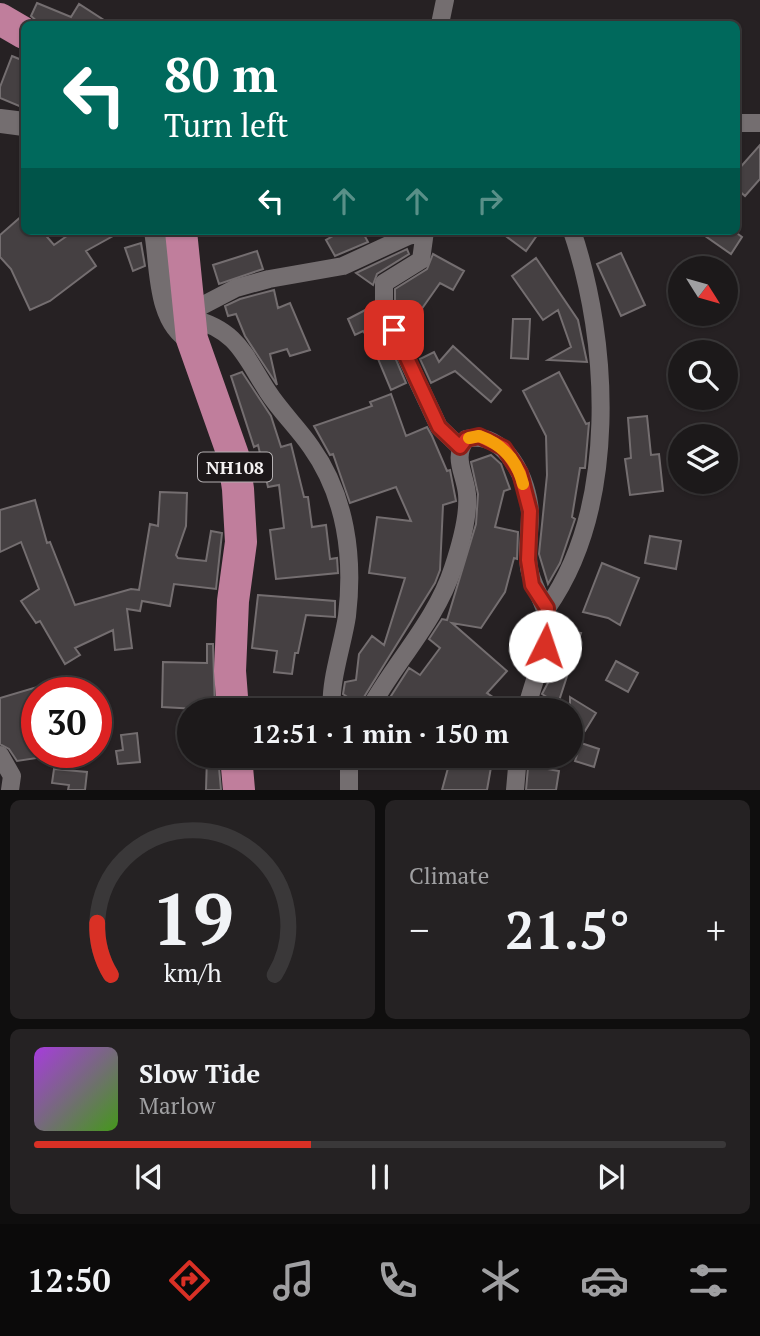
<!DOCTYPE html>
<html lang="en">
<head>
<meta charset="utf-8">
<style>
	body { margin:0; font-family:"PT Serif",serif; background:#252223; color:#f1f3f6; height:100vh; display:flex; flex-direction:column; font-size:26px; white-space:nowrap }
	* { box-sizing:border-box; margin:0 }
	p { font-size:23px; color:#a0a0a2 }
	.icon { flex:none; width:38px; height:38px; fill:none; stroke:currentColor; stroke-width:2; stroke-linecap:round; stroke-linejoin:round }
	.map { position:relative; height:790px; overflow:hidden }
	.panel { display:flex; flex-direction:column; gap:10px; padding:10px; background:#0f0e0e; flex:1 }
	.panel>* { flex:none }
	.banner { position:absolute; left:21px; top:21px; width:719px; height:214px; border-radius:10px; box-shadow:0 2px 5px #0004,0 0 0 2px #3a3839; background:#00695c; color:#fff; overflow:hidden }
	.needle { width:46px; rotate:127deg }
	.buttons { position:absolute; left:668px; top:256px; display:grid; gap:14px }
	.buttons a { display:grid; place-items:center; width:70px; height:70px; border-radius:50%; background:#1c191a; box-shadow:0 2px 5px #0004,0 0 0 2px #3a3839; font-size:35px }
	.speed { position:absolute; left:21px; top:677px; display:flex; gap:14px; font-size:35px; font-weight:700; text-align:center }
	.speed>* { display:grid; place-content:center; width:91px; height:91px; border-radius:50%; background:#1c191a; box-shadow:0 2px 5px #0004,0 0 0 2px #3a3839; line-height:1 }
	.speed .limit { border:10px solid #d22; background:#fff; color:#111 }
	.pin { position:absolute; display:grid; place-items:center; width:60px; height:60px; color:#fff; margin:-30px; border-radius:14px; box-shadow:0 4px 10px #0006 }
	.me { position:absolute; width:77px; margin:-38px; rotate:4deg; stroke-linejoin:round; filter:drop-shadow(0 0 5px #0008) }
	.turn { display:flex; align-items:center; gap:24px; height:147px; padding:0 28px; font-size:32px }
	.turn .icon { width:91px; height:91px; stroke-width:2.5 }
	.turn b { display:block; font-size:49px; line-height:60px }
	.lanes { display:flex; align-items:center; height:66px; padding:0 28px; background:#0003; justify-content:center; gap:35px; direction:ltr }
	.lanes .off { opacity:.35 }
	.big { font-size:52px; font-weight:600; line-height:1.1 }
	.panel .card { flex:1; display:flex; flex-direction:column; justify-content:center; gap:10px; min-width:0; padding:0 24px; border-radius:10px; background:#252223 }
	.panel .dial { align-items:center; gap:0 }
	.dial svg { height:182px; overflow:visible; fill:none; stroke:#3a3839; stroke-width:7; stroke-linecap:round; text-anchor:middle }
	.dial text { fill:#f1f3f6; stroke:none }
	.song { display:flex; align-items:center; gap:21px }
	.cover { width:84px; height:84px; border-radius:10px; background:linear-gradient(135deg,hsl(280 70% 55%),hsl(100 70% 35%)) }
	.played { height:7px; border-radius:4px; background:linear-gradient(90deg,#d93025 40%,#3a3839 40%) }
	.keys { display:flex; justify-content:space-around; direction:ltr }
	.heat { display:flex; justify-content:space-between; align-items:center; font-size:38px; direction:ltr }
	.panel .tiles { flex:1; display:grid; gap:10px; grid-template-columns:1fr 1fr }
	.card:last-child { grid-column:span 2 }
	.trip { position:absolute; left:177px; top:698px; width:406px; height:70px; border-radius:35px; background:#1c191a; box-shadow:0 2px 5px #0004,0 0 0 2px #3a3839; font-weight:600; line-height:70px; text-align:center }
	.tabs { display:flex; height:112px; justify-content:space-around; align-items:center; background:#0b0a0a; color:#a0a0a2 }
	.tabs .icon { width:49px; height:49px }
	.tabs .current { color:#d93025 }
	.tabs b { font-size:32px; color:#f1f3f6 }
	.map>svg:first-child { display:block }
</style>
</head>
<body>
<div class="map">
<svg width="760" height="790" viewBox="0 0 760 790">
	<rect width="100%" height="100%" fill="#262123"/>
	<!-- building -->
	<path fill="#454042" stroke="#746e70" stroke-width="2" d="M37 3 71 17 79 4 110 24H40L31 16Z
		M12 56 24 61V108L0 98V87Z
		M760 145V179L745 196 737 189V171Z
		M24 214V231H42L54 245 74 231H122L86 251 96 266 50 301 30 310 11 269 0 257V235Z
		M342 231H362L368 242 335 256 326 240Z
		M499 231H540L526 251Z
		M698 231H734L742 237 731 254Z
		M141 243 145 266 133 271 125 248Z
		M407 249 409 254 377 274 373 285 356 273Z
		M257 251 263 269 219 284 213 265Z
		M621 253 645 305 621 316 597 264Z
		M433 254 464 271 453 290 440 283 416 317 395 301V289L427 269Z
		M536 258 578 320 587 362 548 360 571 347 558 310 543 320 512 276Z
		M274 290 278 308 290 303 310 350 290 356 287 349 270 354 277 385 245 336 236 314 228 316 225 306 240 299Z
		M373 306 406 383 391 390 371 342 363 331 355 335 348 319Z
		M513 319H530L528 359 511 358Z
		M453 346 501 390 491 402 455 371 431 383 420 359 434 352 439 362Z
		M242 372 271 416 281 447 291 444 304 497H308L312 527 326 525 330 559 337 558 338 573 276 579 270 530 284 528 279 485 268 487 258 445 254 447 231 376Z
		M559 372 586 424 589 423 585 468H580L572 517 575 519 560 563 548 584 539 554 547 475 546 436 523 391Z
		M391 394 406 436 427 427 432 436 447 471 450 470 456 501 443 505 440 570 435 583 359 705 343 694 345 682 356 680 359 654 372 636 384 645 405 578 369 573 377 517 411 521 396 487 350 503 333 454 330 455 314 426 372 406 370 402Z
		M647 416 651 455 659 454 663 491 630 495 625 459 631 458 628 418Z
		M491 455 501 464 510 489 504 491 495 527 518 532 517 559 514 558 505 592 481 628 452 623 507 671 487 693 512 710H382L409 668 420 675 440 648 429 639 442 619 447 620 476 524 478 494 471 462Z
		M160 492 187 493 186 526 176 555 178 558 206 561 211 531 222 533 216 589 174 584 170 606 142 601 140 611 127 609 132 648 115 650 113 630 75 648 80 655 65 664 40 621 36 623 21 601 39 589 21 542 0 552V510L35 500 47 543 50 542 75 605 131 589 139 590 150 524 158 526Z
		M650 536 681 541 676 569 645 563Z
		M602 563 639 578 620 625 608 618 583 612Z
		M258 595 335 601V617L306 615 298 653H295L292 674 274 672 277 651 252 648Z
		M560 629 581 633 558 704 542 694 550 679 548 678Z
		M207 644H213L215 710 162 707 163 662 207 663Z
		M616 661 638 673 628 692 606 680Z
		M37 687V758L17 761 9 749 0 744V698Z
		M570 697 596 713 585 731 570 722Z
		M137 733 140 762 118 764 116 751 123 750 121 735Z
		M581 743 599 749 594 767 575 761Z
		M207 756H218L221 790H206Z
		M419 756H493L487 790H442L448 768Z
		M529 756H544L541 768 559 771 556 790H526Z
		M54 769 87 772 85 790H68L69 785 52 783Z"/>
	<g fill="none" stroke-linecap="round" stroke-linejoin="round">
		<!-- street -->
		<path stroke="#746e70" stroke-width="18" d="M440 24 445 0
			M737 123H760
			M425 231 421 260 384 283V310L439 427 460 447
			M190 312 236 288 269 279 343 266 408 236 424 232
			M190 318C238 330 244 355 268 392 281 412 298 428 311 447 346 496 354 557 347 616 343 644 329 683 332 710
			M547 608C618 507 610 343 572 231
			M369 710C395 662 436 621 453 568 460 547 469 516 467 494 465 473 452 458 466 439 505 429 529 480 530 514 530 532 526 550 529 568 533 590 548 604 547 627 545 655 533 683 526 710
			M0 755 12 776 10 790
			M349 756V790
			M515 790 518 756"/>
		<!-- secondary -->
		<path stroke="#746e70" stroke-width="24" d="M0 121 24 124
			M156 231C162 264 158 321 192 339"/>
		<!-- highway -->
		<path stroke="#c07e9c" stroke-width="32" d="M0 19 24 33
			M181 231 192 339 233 455 238 489 241 542 233 601 230 671 233 710
			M236 756 239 790"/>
	</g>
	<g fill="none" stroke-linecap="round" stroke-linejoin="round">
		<!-- route casing -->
		<g stroke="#8d1f18" stroke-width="18">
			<path id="route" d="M394 330 439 427 460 447 466 439 479 436 504 448 520 473 530 511 528 560 532 585 547 608 545 646"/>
		</g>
		<!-- route -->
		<use href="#route" stroke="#d93025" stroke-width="12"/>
		<!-- slow -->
		<path stroke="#f59e0b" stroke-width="12" d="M469 438 479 436C502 444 517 460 523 484"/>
	</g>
	<g text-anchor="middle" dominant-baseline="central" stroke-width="7" stroke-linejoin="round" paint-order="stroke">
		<!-- shield labels -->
		<rect fill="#1c1719" stroke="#b4b0b2" stroke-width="2" x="198" y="452.5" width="74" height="29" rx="5"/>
		<g font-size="18" font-weight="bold" fill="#f5f2f3">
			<text x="235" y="467">NH108</text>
		</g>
	</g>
</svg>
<div class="buttons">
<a><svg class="needle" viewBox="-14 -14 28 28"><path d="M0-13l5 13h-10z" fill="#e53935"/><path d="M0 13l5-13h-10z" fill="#a0a0a2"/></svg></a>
<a><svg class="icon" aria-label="search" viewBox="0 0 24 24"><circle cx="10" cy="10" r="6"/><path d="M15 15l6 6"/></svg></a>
<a><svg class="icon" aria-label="layers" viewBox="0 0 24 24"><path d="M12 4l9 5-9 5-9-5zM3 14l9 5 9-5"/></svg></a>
</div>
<div class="speed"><div class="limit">30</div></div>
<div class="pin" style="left:394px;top:330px;background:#d93025"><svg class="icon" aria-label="arrive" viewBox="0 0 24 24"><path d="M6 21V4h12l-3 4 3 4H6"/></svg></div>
<svg class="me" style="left:545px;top:646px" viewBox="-20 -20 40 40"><circle r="19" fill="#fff"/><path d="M0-13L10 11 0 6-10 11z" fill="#d93025"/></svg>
<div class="trip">12:51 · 1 min · 150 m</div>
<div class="banner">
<div class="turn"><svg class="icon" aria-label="left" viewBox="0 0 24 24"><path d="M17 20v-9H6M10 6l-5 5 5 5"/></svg><div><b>80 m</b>Turn left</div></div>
<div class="lanes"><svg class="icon" aria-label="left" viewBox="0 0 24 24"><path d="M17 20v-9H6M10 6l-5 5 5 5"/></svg><svg class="icon off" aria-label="ahead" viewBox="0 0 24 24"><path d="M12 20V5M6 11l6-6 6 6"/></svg><svg class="icon off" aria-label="ahead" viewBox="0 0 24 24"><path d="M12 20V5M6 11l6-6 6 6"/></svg><svg class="icon off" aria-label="right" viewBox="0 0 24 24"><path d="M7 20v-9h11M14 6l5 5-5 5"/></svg></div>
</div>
</div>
<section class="panel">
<div class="tiles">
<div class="card dial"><svg viewBox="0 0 100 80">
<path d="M14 69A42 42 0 1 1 86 69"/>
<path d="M14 69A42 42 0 0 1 8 46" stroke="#d93025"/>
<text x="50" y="56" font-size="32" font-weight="700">19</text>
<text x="50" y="72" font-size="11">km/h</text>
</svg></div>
<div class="card"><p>Climate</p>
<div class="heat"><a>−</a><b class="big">21.5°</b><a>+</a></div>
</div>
<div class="card">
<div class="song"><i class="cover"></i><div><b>Slow Tide</b><p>Marlow</p></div></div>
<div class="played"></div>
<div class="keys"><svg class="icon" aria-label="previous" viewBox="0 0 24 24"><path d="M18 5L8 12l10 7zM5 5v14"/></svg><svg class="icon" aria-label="pause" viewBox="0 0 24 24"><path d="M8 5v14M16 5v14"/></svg><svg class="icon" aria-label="next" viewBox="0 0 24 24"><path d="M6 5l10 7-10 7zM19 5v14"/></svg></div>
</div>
</div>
</section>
<nav class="tabs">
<b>12:50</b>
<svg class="icon current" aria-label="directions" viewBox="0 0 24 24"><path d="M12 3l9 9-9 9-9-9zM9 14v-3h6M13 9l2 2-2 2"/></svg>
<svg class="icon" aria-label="music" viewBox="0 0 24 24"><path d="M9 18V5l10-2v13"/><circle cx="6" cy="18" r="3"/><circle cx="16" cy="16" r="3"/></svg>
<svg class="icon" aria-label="phone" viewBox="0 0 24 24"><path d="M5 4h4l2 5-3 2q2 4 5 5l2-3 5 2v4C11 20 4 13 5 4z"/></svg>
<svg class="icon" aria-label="climate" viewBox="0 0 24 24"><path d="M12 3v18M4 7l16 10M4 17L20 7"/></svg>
<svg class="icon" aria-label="car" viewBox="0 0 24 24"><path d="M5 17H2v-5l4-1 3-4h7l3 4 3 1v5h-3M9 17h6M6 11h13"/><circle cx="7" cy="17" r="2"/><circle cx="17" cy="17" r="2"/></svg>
<svg class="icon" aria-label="filters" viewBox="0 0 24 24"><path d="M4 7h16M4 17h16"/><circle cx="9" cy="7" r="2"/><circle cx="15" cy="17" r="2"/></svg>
</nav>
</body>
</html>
